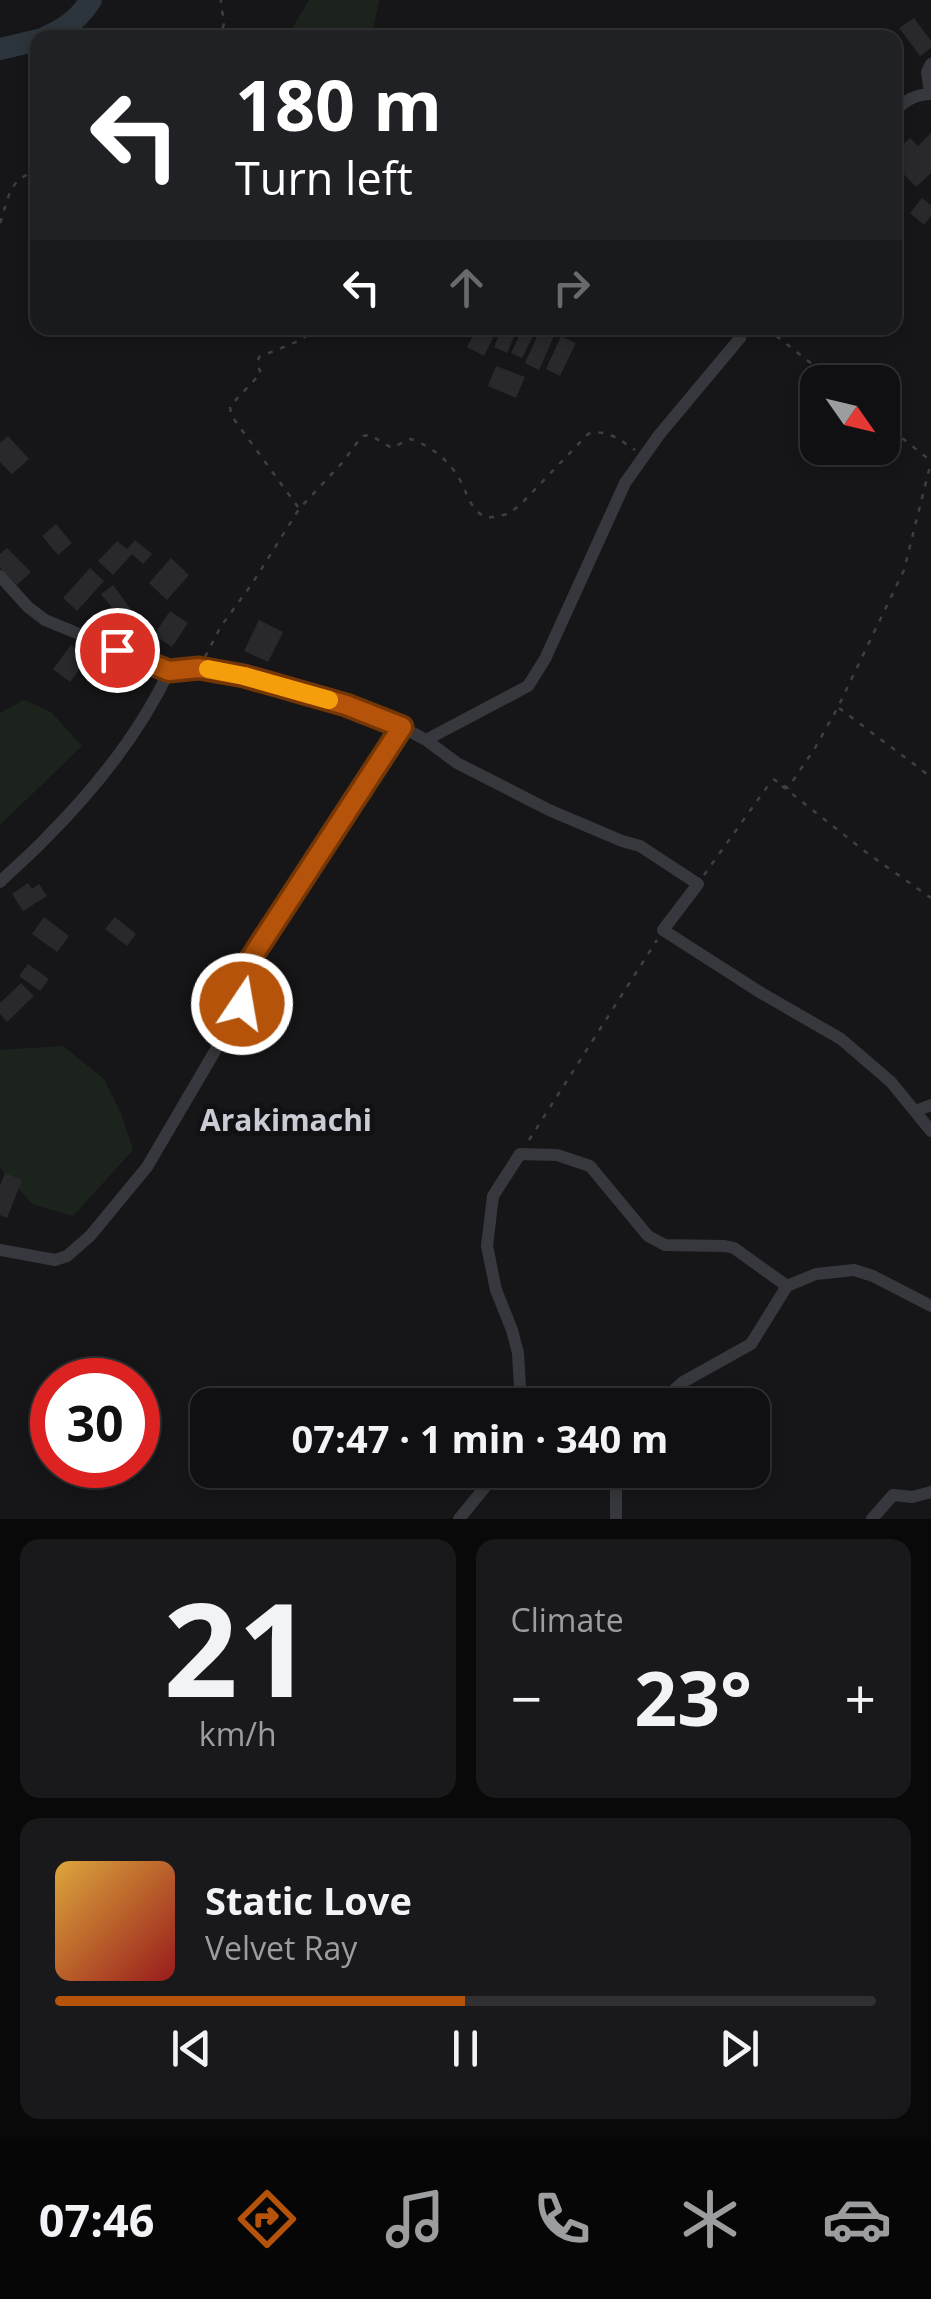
<!DOCTYPE html>
<html lang="en">
<head>
<meta charset="utf-8">
<style>
	body { margin:0; font-family:"Open Sans",sans-serif; background:#19191b; color:#f1f3f6; height:100vh; display:flex; flex-direction:column; font-size:38px; white-space:nowrap }
	* { box-sizing:border-box; margin:0 }
	p { font-size:32px; color:#9c9d9f }
	.icon { flex:none; width:55px; height:55px; fill:none; stroke:currentColor; stroke-width:2; stroke-linecap:round; stroke-linejoin:round }
	.map { position:relative; height:1519px; overflow:hidden }
	.panel { display:flex; flex-direction:column; gap:20px; padding:20px; background:#09090a; flex:1 }
	.panel>* { flex:none }
	.top-card { position:absolute; left:30px; top:30px; width:872px; height:305px; border-radius:20px; box-shadow:0 5px 15px #0003,0 0 0 2px #303032; background:#202124; color:#fff; overflow:hidden }
	.needle { width:65px; rotate:124deg }
	.buttons { position:absolute; left:800px; top:365px; display:grid; gap:20px }
	.buttons a { display:grid; place-items:center; width:100px; height:100px; border-radius:20px; background:#101012; box-shadow:0 5px 15px #0003,0 0 0 2px #303032; font-size:50px }
	.speed { position:absolute; left:30px; top:1358px; display:flex; gap:20px; font-size:50px; font-weight:700; text-align:center }
	.speed>* { display:grid; place-content:center; width:130px; height:130px; border-radius:50%; background:#101012; box-shadow:0 5px 15px #0003,0 0 0 2px #303032; line-height:1 }
	.speed .limit { border:15px solid #d22; background:#fff; color:#111 }
	.pin { position:absolute; display:grid; place-items:center; width:85px; height:85px; color:#fff; margin:-42px; border:5px solid #fff; border-radius:50%; box-shadow:0 2px 10px #0007 }
	.me { position:absolute; width:110px; margin:-55px; rotate:12deg; stroke-linejoin:round; filter:drop-shadow(0 0 8px #0008) }
	.turn { display:flex; align-items:center; gap:35px; height:210px; padding:0 40px; font-size:45px }
	.turn .icon { width:130px; height:130px; stroke-width:2.5 }
	.turn b { display:block; font-size:70px; line-height:85px }
	.lanes { display:flex; align-items:center; height:95px; padding:0 40px; background:#0003; justify-content:center; gap:50px; direction:ltr }
	.lanes .off { opacity:.35 }
	.big { font-size:75px; font-weight:700; line-height:1.1 }
	.panel .tile { flex:1; display:flex; flex-direction:column; justify-content:center; gap:15px; min-width:0; padding:0 35px; border-radius:20px; background:#19191b }
	.panel .dial { align-items:center; gap:0 }
	.dial b { font-size:130px; line-height:1 }
	.song { display:flex; align-items:center; gap:30px }
	.cover { width:120px; height:120px; border-radius:15px; background:linear-gradient(135deg,hsl(40 70% 55%),hsl(0 70% 35%)) }
	.played { height:10px; border-radius:5px; background:linear-gradient(90deg,#b45309 50%,#303032 50%) }
	.keys { display:flex; justify-content:space-around; direction:ltr }
	.heat { display:flex; justify-content:space-between; align-items:center; font-size:55px; direction:ltr }
	.panel .tiles { flex:1; display:grid; gap:20px; grid-template-columns:1fr 1fr }
	.tile:last-child { grid-column:span 2 }
	.trip { position:absolute; left:190px; top:1388px; width:580px; height:100px; border-radius:20px; background:#101012; box-shadow:0 5px 15px #0003,0 0 0 2px #303032; font-weight:700; line-height:100px; text-align:center }
	.tab-bar { display:flex; height:160px; justify-content:space-around; align-items:center; background:#060607; color:#9c9d9f }
	.tab-bar .icon { width:70px; height:70px }
	.tab-bar .on { color:#b45309 }
	.tab-bar b { font-size:45px; color:#f1f3f6 }
	.map>svg:first-child { display:block }
</style>
</head>
<body>
<div class="map">
<svg width="931" height="1519" viewBox="0 0 931 1519">
	<rect width="100%" height="100%" fill="#161618"/>
	<!-- green -->
	<path fill="#1c231d" d="M309 0H379L372 37H287Z
		M24 700 51 712 82 746 0 825V713Z
		M63 1046 104 1079 121 1113 133 1150 73 1216 32 1204 0 1168V1050Z"/>
	<g fill="none" stroke-linecap="round" stroke-linejoin="round">
		<!-- river -->
		<path stroke="#2c353c" stroke-width="22" d="M44 38C65 29 79 19 91 0
			M0 49 38 40"/>
	</g>
	<!-- building -->
	<path fill="#29292c" d="M914 18 931 41V48L920 56 899 28Z
		M931 133V173L916 187 895 165V152L910 138 918 146Z
		M922 198 931 205V216L924 225 910 213Z
		M477 328H498L484 356 467 347Z
		M502 328H518L507 353 494 347Z
		M523 328H537L522 358 511 353Z
		M540 330 554 336 539 370 525 363Z
		M561 336 576 343 560 376 546 369Z
		M496 366 525 377 516 398 488 386Z
		M8 436 29 459 12 474 0 462V443Z
		M56 524 72 543 58 555 42 536Z
		M135 540 152 554 143 564 132 554 113 575 98 561 117 541 127 549Z
		M7 548 31 572 17 585 0 568V554Z
		M171 558 189 575 167 600 149 583Z
		M90 568 104 581 77 611 63 598Z
		M113 585 136 616 120 636 103 623 113 609 101 594Z
		M170 611 188 623 172 647 154 635Z
		M259 620 283 632 268 662 244 651Z
		M71 645 88 658 70 682 53 669Z
		M28 883 32 889 39 884 47 896 23 911 12 894Z
		M44 917 69 936 57 952 32 934Z
		M115 917 136 934 127 946 105 929Z
		M28 964 49 979 40 991 19 976Z
		M21 983 34 996 7 1022 0 1014V1003Z
		M5 1173 22 1180 7 1218 0 1215V1186Z"/>
	<g fill="none" stroke-linecap="round" stroke-linejoin="round">
		<!-- path -->
		<path stroke="#3d3f44" stroke-width="2.5" stroke-dasharray="5 8" stroke-linecap="butt" d="M214 38C232 23 220 17 221 0
			M0 223C9 198 8 178 38 171
			M766 328 835 382
			M882 422 931 461
			M298 507 231 415 230 406 261 373 257 364 259 357 301 340 316 328
			M205 657 221 626 252 584 299 509 342 463 362 436 370 435 392 448 410 439C430 445 450 461 460 480 468 495 470 510 487 518L508 514 520 505 588 434C606 428 620 440 635 450
			M839 708 931 777
			M773 779 788 788 815 748 838 707 904 570 931 462
			M782 786 867 853 931 898
			M704 875 772 780
			M529 1140 657 940"/>
		<!-- minor -->
		<path stroke="#37383d" stroke-width="12" d="M930 93 927 72 931 64
			M895 111C905 100 917 94 931 94
			M0 576 28 607 45 620 169 671 199 667 244 676 346 705 402 727 426 740 457 763 549 810 622 841 640 846 698 884 663 930 758 991 841 1039 891 1082 931 1131
			M426 740 528 686 545 659 625 483 659 435 740 338 737 328
			M0 882C15 867 31 854 45 839 95 789 139 735 169 671
			M915 1111 931 1105
			M0 1250 55 1260 67 1256 90 1236 147 1167 242 1005 248 963 402 727
			M521 1405 518 1353 512 1330 496 1290 487 1246 493 1196 520 1154 557 1155 590 1166 648 1236 665 1245 725 1246 734 1248 787 1286
			M657 1405 683 1382 751 1344 787 1286 816 1274 854 1270 873 1276 931 1306
			M616 1470V1519
			M459 1519 499 1470
			M872 1519 893 1495 912 1497 931 1492"/>
	</g>
	<g fill="none" stroke-linecap="round" stroke-linejoin="round">
		<!-- route casing -->
		<g stroke="#753606" stroke-width="25">
			<path id="route" d="M117 650 169 671 199 668 244 676 346 705 402 727 248 963 242 1004"/>
		</g>
		<!-- route -->
		<use href="#route" stroke="#b45309" stroke-width="18"/>
		<!-- slow -->
		<path stroke="#f59e0b" stroke-width="18" d="M208 669 244 676 329 700"/>
	</g>
	<g text-anchor="middle" dominant-baseline="central" stroke-width="10" stroke-linejoin="round" paint-order="stroke">
		<!-- quarter labels -->
		<g font-size="30" font-weight="bold" fill="#c9ccd4" stroke="#111113">
			<text x="286" y="1119">Arakimachi</text>
		</g>
	</g>
</svg>
<div class="buttons">
<a><svg class="needle" viewBox="-14 -14 28 28"><path d="M0-13l5 13h-10z" fill="#e53935"/><path d="M0 13l5-13h-10z" fill="#9c9d9f"/></svg></a>
</div>
<div class="speed"><div class="limit">30</div></div>
<div class="pin" style="left:117px;top:650px;background:#d93025"><svg class="icon" aria-label="arrive" viewBox="0 0 24 24"><path d="M6 21V4h12l-3 4 3 4H6"/></svg></div>
<svg class="me" style="left:242px;top:1004px" viewBox="-20 -20 40 40"><circle r="17" fill="#b45309" stroke="#fff" stroke-width="3"/><path d="M0-11L8 9 0 5-8 9z" fill="#fff"/></svg>
<div class="trip">07:47 · 1 min · 340 m</div>
<div class="top-card">
<div class="turn"><svg class="icon" aria-label="left" viewBox="0 0 24 24"><path d="M17 20v-9H6M10 6l-5 5 5 5"/></svg><div><b>180 m</b>Turn left</div></div>
<div class="lanes"><svg class="icon" aria-label="left" viewBox="0 0 24 24"><path d="M17 20v-9H6M10 6l-5 5 5 5"/></svg><svg class="icon off" aria-label="ahead" viewBox="0 0 24 24"><path d="M12 20V5M6 11l6-6 6 6"/></svg><svg class="icon off" aria-label="right" viewBox="0 0 24 24"><path d="M7 20v-9h11M14 6l5 5-5 5"/></svg></div>
</div>
</div>
<section class="panel">
<div class="tiles">
<div class="tile dial"><b>21</b><p>km/h</p></div>
<div class="tile"><p>Climate</p>
<div class="heat"><a>−</a><b class="big">23°</b><a>+</a></div>
</div>
<div class="tile">
<div class="song"><i class="cover"></i><div><b>Static Love</b><p>Velvet Ray</p></div></div>
<div class="played"></div>
<div class="keys"><svg class="icon" aria-label="previous" viewBox="0 0 24 24"><path d="M18 5L8 12l10 7zM5 5v14"/></svg><svg class="icon" aria-label="pause" viewBox="0 0 24 24"><path d="M8 5v14M16 5v14"/></svg><svg class="icon" aria-label="next" viewBox="0 0 24 24"><path d="M6 5l10 7-10 7zM19 5v14"/></svg></div>
</div>
</div>
</section>
<nav class="tab-bar">
<b>07:46</b>
<svg class="icon on" aria-label="directions" viewBox="0 0 24 24"><path d="M12 3l9 9-9 9-9-9zM9 14v-3h6M13 9l2 2-2 2"/></svg>
<svg class="icon" aria-label="music" viewBox="0 0 24 24"><path d="M9 18V5l10-2v13"/><circle cx="6" cy="18" r="3"/><circle cx="16" cy="16" r="3"/></svg>
<svg class="icon" aria-label="phone" viewBox="0 0 24 24"><path d="M5 4h4l2 5-3 2q2 4 5 5l2-3 5 2v4C11 20 4 13 5 4z"/></svg>
<svg class="icon" aria-label="climate" viewBox="0 0 24 24"><path d="M12 3v18M4 7l16 10M4 17L20 7"/></svg>
<svg class="icon" aria-label="car" viewBox="0 0 24 24"><path d="M5 17H2v-5l4-1 3-4h7l3 4 3 1v5h-3M9 17h6M6 11h13"/><circle cx="7" cy="17" r="2"/><circle cx="17" cy="17" r="2"/></svg>
</nav>
</body>
</html>
